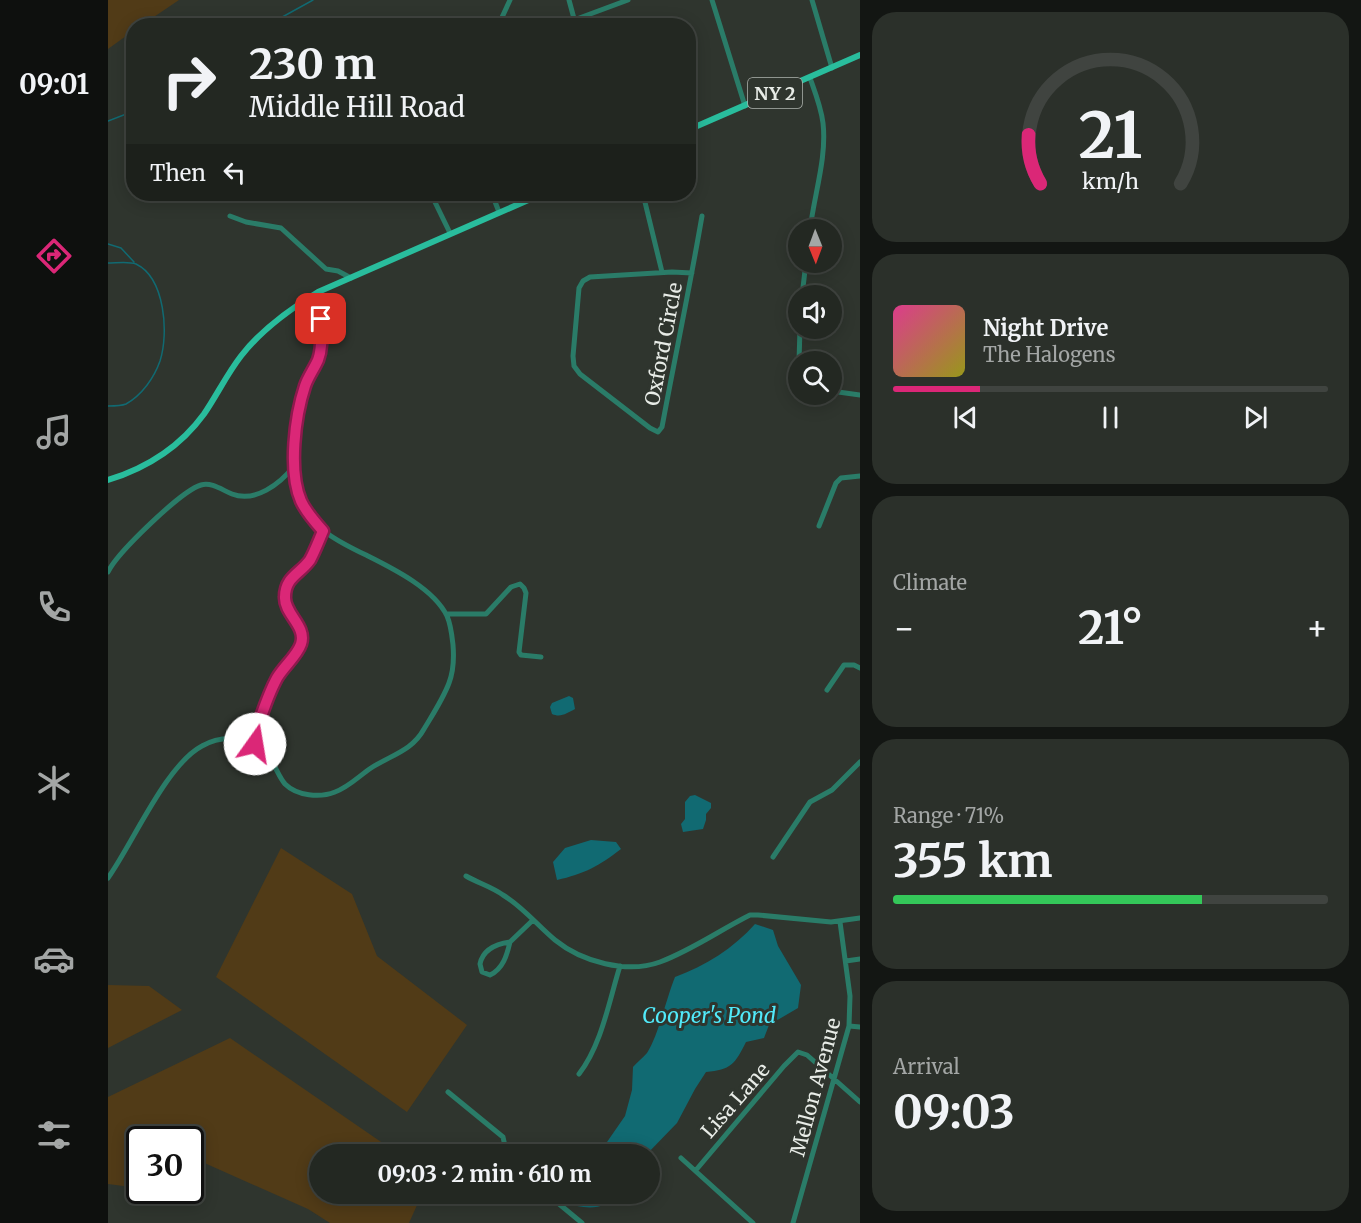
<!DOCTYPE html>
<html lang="en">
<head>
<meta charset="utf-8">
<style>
	body { margin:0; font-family:Merriweather,serif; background:#2b302a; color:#f1f3f6; height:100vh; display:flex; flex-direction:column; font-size:22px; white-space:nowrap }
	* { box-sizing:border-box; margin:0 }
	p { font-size:20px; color:#a3a6a5 }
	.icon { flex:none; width:33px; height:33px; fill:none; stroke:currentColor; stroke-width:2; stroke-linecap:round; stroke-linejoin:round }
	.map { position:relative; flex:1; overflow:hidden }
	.panel { display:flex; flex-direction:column; gap:12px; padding:12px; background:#131613; width:501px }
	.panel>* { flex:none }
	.hud { position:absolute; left:18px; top:18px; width:570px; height:183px; border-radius:24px; box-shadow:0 3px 15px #0003,0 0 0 2px #404440; background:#232822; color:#f1f3f6; overflow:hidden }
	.needle { width:39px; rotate:179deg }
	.tools { position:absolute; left:680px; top:219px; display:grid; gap:12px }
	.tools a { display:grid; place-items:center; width:54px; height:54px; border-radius:50%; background:#232822; box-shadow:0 3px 15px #0003,0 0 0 2px #404440; font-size:30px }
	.speed { position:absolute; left:18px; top:1126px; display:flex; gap:12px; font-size:30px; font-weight:700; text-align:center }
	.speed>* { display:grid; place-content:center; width:78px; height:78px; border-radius:50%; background:#232822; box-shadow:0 3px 15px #0003,0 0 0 2px #404440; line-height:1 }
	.speed .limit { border:3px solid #111; border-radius:9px; background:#fff; color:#111 }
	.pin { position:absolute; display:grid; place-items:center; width:51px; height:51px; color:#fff; margin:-26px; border-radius:12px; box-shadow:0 3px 9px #0006 }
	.me { position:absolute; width:66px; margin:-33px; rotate:13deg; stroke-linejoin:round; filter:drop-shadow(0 0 4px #0008) }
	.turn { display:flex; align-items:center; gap:21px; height:126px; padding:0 24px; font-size:27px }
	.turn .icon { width:78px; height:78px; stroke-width:2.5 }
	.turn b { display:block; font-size:42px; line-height:51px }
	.then { display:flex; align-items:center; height:57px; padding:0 24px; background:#0003; gap:12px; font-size:22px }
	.big { font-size:45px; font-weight:700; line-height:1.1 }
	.panel .card { flex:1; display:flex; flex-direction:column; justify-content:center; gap:9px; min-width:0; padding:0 21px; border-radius:24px; background:#2b302a }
	.panel .dial { align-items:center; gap:0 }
	.dial svg { height:156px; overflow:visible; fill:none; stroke:#404440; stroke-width:7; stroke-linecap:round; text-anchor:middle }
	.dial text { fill:#f1f3f6; stroke:none }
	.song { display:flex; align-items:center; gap:18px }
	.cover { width:72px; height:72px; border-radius:9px; background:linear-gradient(135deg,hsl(330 70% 55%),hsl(60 70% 35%)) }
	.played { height:6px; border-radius:3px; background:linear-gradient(90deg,#db2777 20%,#404440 20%) }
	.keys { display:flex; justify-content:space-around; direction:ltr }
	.heat { display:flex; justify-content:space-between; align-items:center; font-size:33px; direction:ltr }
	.charge { height:9px; border-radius:4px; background:linear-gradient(90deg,#34c759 71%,#404440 0) }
	.trip { position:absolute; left:201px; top:1144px; width:351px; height:60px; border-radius:30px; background:#232822; box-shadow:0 3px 15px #0003,0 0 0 2px #404440; font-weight:700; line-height:60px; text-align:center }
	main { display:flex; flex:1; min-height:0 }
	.tab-bar { display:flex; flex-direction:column; width:108px; justify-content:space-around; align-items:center; background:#0e100e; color:#a3a6a5 }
	.tab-bar .icon { width:42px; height:42px }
	.tab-bar .active { color:#db2777 }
	.tab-bar b { font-size:27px; color:#f1f3f6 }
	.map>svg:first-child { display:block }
</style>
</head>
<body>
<main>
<nav class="tab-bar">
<b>09:01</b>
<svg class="icon active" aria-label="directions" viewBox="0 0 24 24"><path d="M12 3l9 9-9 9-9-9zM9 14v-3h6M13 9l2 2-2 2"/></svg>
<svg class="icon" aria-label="music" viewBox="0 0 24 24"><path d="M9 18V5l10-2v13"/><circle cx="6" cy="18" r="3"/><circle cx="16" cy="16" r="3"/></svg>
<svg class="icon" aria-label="phone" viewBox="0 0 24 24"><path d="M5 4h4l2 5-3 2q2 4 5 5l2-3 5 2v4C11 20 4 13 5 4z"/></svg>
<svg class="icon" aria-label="climate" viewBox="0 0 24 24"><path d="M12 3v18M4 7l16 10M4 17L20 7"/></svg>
<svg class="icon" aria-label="car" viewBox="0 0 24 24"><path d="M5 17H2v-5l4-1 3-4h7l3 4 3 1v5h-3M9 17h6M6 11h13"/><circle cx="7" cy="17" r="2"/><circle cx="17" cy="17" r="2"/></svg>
<svg class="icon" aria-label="filters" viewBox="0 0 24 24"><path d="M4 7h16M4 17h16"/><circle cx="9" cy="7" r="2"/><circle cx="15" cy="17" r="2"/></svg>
</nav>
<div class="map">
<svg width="752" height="1223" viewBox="0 0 752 1223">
	<rect width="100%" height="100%" fill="#2f352e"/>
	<!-- green -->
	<path fill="#513b17" d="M0 0H71L34 25 26 26 25 31 0 49Z
		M173 848 244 894 269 956 359 1025 299 1112 108 977Z
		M0 985 41 986 74 1010 0 1048Z
		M122 1038 292 1155H212V1194H314L301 1223H222L200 1209 83 1157 82 1140H43L34 1136V1140H32L31 1188 0 1184V1097Z"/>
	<!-- water -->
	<path fill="#116a72" d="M461 696 465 698 467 709C459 713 453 718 444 714L442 707 444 703Z
		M587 795 603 803V808L598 814V820L595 829 575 832 573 824 577 819V802L582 796Z
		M483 840 508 842 513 849C491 866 476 874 449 880L445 862 457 848Z
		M647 924 665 930 670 946 693 985 690 1008 661 1025 656 1038 638 1042C627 1064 623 1070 598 1072L587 1089 569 1123 538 1155H490L517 1116 524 1090 525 1067C529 1062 535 1058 539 1053 551 1034 558 999 567 977 597 966 626 948 647 924Z
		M473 1194H510C500 1208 484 1209 469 1206Z"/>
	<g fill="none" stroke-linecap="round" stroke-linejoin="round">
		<!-- stream -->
		<path stroke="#116a72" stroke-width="1.5" d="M158 26 205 0
			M0 121 26 111
			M0 244 13 248 26 262
			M0 263C8 263 21 261 28 264 57 278 61 333 52 361 46 378 34 395 18 404 13 406 6 406 0 406"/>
		<!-- minor -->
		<path stroke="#2a7c68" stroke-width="5" d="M461 0 468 26
			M604 0 637 106
			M704 0 724 68
			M466 20 520 0
			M390 26 402 0
			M323 194 342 233
			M384 194 391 212
			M535 194 554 272
			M122 216 138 222 173 228 218 269 230 271 243 278
			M702 230C706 195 719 158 715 123 713 107 707 92 702 78
			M584 273 564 272 482 277 475 281 471 288 465 356 466 366 472 374 542 428 550 432 554 427C567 357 582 286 594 216
			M694 296 698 262
			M691 362 692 328
			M690 369V385
			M723 391 752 395
			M711 526 728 483 733 478 752 476
			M0 572C9 553 73 491 93 485 104 482 114 490 124 494 147 503 172 484 186 466
			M339 614H378L403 587 412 584 416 588 418 593 411 652 413 655 433 657
			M719 690 736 665H746L752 668
			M144 743 168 680 192 646C199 626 177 617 177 599 176 578 191 575 201 561 207 552 211 541 215 531
			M665 857 702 802 724 790 752 762
			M358 876C370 883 384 887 395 895 415 907 430 926 447 940 474 962 519 974 552 962 584 950 612 930 642 915H650L723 922 752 918
			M0 878C25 843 58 765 94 746 117 733 147 737 162 759 168 767 171 777 177 784 189 796 212 798 227 792 241 787 251 776 263 768 283 755 304 751 316 729 325 714 335 699 341 683 346 670 346 657 345 645 344 636 343 625 339 616 326 589 286 569 260 556 233 543 203 529 192 499 181 467 187 416 197 385 202 372 210 362 212 349 216 331 212 310 210 292
			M402 942C399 955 395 969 382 975L374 972 372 964C375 949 388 944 402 942Z
			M402 942 425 920
			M738 961 752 959
			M741 1026 752 1027
			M471 1074C494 1044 501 1001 512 966
			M340 1092 395 1137 399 1155
			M573 1158 645 1223
			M588 1170 676 1066 690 1052 699 1055 752 1102
			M439 1194 474 1223
			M685 1223 741 1026 742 996 732 922"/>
		<!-- major -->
		<path stroke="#29bd9d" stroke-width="6" d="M580 130 752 55
			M0 480C39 468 72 447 96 414 109 395 119 374 133 356 154 329 182 309 210 292L434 194"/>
	</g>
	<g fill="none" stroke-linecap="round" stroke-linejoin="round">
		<!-- route casing -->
		<g stroke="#8e194d" stroke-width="15">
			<path id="route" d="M147 744 144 743C152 721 158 698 169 678 176 666 189 656 193 644 199 626 176 614 177 597 177 577 192 574 202 560 207 551 211 540 215 531 207 522 198 512 193 501 180 471 187 416 197 386 200 377 206 369 210 360 215 347 213 332 213 319"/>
		</g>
		<!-- route -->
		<use href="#route" stroke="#db2777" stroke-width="10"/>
	</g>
	<g text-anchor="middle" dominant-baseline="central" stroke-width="6" stroke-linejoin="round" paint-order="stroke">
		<!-- shield labels -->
		<rect fill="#2f352e" stroke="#b0b5b0" stroke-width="1.5" x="640" y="78" width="54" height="30" rx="4.5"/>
		<g font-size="18" font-weight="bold" fill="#e8ece7">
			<text x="667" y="93">NY 2</text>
		</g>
		<!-- street labels -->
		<g font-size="20" fill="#e8ece7" stroke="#2f352e">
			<text transform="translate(555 344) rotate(-79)">Oxford Circle</text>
			<text transform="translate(707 1087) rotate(-75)">Mellon Avenue</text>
			<text transform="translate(627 1100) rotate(-49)">Lisa Lane</text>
		</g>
		<!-- water labels -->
		<g font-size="21" font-style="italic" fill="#51eafa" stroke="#2f352e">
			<text x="601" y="1015">Cooper's Pond</text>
		</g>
	</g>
</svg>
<div class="tools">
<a><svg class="needle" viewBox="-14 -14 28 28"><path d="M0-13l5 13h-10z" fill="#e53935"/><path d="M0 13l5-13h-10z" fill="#a3a6a5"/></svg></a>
<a><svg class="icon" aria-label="sound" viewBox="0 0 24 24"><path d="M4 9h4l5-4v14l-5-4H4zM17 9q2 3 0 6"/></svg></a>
<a><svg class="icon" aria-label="search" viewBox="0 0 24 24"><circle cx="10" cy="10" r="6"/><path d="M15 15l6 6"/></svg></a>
</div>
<div class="speed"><div class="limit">30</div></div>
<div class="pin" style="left:213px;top:319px;background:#d93025"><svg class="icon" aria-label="arrive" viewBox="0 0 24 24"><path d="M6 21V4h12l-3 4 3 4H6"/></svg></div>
<svg class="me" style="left:147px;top:744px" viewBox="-20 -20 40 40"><circle r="19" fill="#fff"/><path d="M0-13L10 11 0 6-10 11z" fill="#db2777"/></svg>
<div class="trip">09:03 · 2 min · 610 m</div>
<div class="hud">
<div class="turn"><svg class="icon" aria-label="right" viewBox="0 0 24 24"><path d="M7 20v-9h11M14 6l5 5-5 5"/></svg><div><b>230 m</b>Middle Hill Road</div></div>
<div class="then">Then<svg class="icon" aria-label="left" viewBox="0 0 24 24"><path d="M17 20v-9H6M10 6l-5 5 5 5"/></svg></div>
</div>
</div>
<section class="panel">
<div class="card dial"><svg viewBox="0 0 100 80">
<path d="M14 69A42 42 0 1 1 86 69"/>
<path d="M14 69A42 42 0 0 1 8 44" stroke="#db2777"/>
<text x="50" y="56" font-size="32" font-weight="700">21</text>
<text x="50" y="72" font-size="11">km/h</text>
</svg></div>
<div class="card">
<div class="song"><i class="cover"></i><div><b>Night Drive</b><p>The Halogens</p></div></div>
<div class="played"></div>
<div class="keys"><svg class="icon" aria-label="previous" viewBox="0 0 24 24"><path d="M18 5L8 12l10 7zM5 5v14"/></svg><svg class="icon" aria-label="pause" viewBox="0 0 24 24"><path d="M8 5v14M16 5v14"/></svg><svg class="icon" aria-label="next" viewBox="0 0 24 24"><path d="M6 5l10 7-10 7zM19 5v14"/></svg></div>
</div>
<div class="card"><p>Climate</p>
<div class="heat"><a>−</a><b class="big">21°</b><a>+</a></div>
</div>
<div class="card"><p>Range · 71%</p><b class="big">355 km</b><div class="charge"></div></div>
<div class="card"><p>Arrival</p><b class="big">09:03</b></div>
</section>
</main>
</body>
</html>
